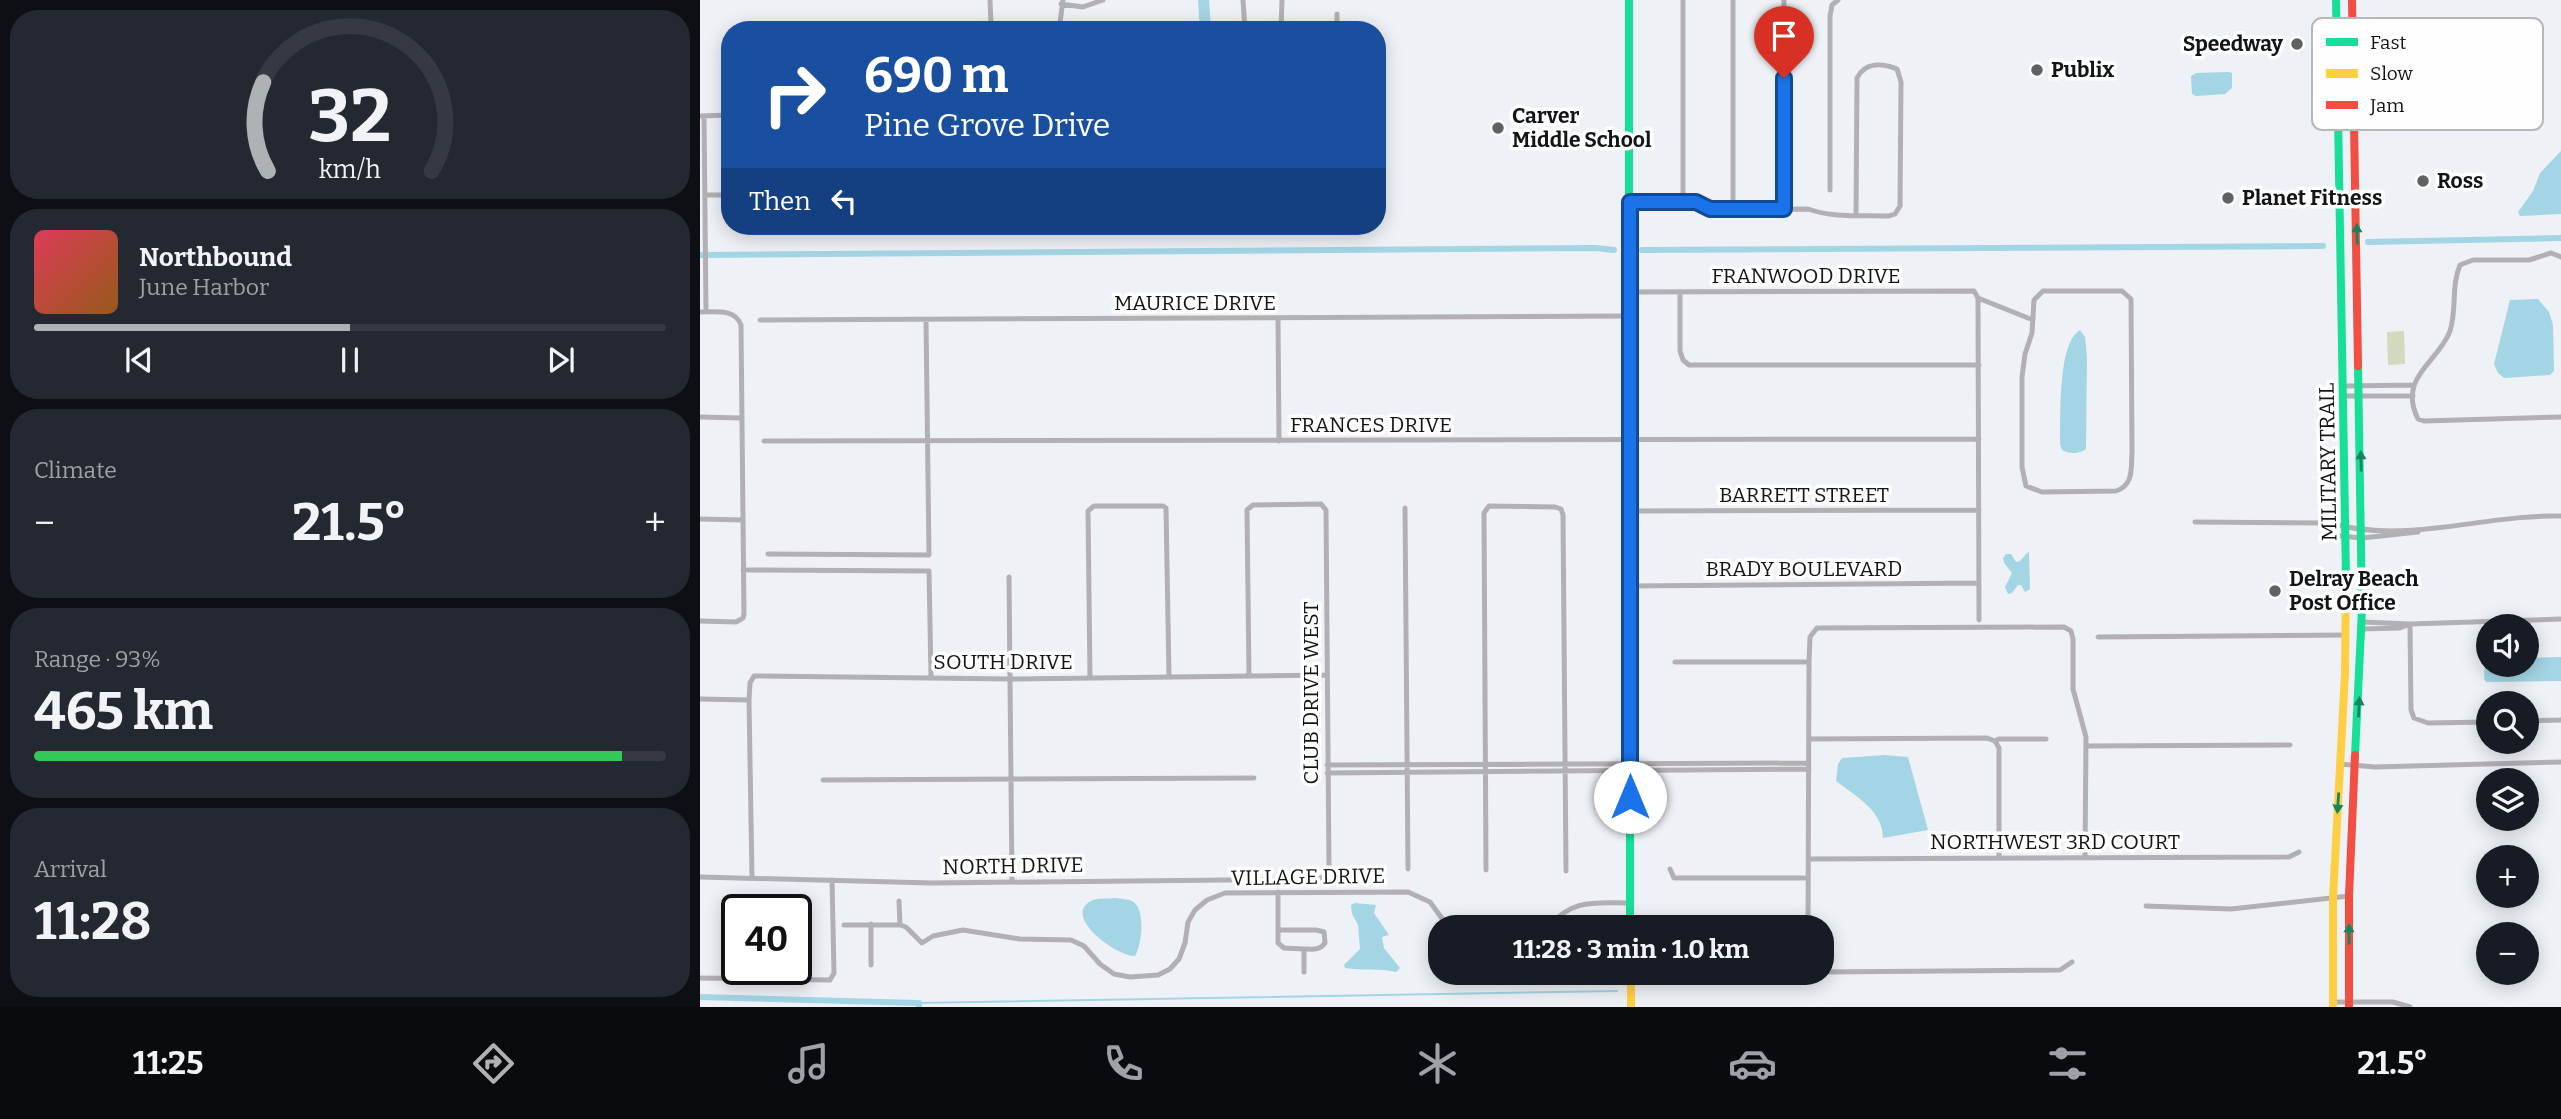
<!DOCTYPE html>
<html lang="en">
<head>
<meta charset="utf-8">
<style>
	body { margin:0; font-family:Bitter,serif; background:#242831; color:#f1f3f6; height:100vh; display:flex; flex-direction:column; font-size:26px; white-space:nowrap }
	* { box-sizing:border-box; margin:0 }
	p { font-size:23px; color:#9ea1a6 }
	.icon { flex:none; width:38px; height:38px; fill:none; stroke:currentColor; stroke-width:2; stroke-linecap:round; stroke-linejoin:round }
	.map { position:relative; flex:1; overflow:hidden }
	.sheet { display:flex; flex-direction:column; gap:10px; padding:10px; background:#0d0f14; width:700px }
	.sheet>* { flex:none }
	.guide { position:absolute; left:21px; top:21px; width:665px; height:214px; border-radius:28px; box-shadow:0 4px 18px #0003; background:#1a4fa0; color:#fff; overflow:hidden }
	.buttons { position:absolute; left:1776px; top:614px; display:grid; gap:14px }
	.buttons a { display:grid; place-items:center; width:63px; height:63px; border-radius:50%; background:#171b24; box-shadow:0 4px 18px #0003; font-size:35px }
	.speed { position:absolute; left:21px; top:894px; display:flex; gap:14px; font-size:35px; font-weight:700; text-align:center }
	.speed>* { display:grid; place-content:center; width:91px; height:91px; border-radius:50%; background:#171b24; box-shadow:0 4px 18px #0003; line-height:1 }
	.speed .limit { border:4px solid #111; border-radius:10px; background:#fff; color:#111 }
	.pin { position:absolute; display:grid; place-items:center; width:60px; height:60px; color:#fff; margin:-72px -30px; border-radius:50% 50% 50% 0; rotate:-45deg; box-shadow:0 0 7px #0007 }
	.pin .icon { rotate:45deg }
	.me { position:absolute; width:77px; margin:-38px; rotate:0deg; stroke-linejoin:round; filter:drop-shadow(0 0 5px #0008) }
	.turn { display:flex; align-items:center; gap:24px; height:147px; padding:0 28px; font-size:32px }
	.turn .icon { width:91px; height:91px; stroke-width:2.5 }
	.turn b { display:block; font-size:49px; line-height:60px }
	.then { display:flex; align-items:center; height:66px; padding:0 28px; background:#0003; gap:14px; font-size:26px }
	.big { font-size:52px; font-weight:700; line-height:1.1 }
	.sheet .tile { flex:1; display:flex; flex-direction:column; justify-content:center; gap:10px; min-width:0; padding:0 24px; border-radius:28px; background:#242831 }
	.sheet .dial { align-items:center; gap:0 }
	.dial svg { height:182px; overflow:visible; fill:none; stroke:#363941; stroke-width:7; stroke-linecap:round; text-anchor:middle }
	.dial text { fill:#f1f3f6; stroke:none }
	.song { display:flex; align-items:center; gap:21px }
	.cover { width:84px; height:84px; border-radius:10px; background:linear-gradient(135deg,hsl(350 70% 55%),hsl(30 70% 35%)) }
	.played { height:7px; border-radius:4px; background:linear-gradient(90deg,#afb2b5 50%,#363941 50%) }
	.keys { display:flex; justify-content:space-around; direction:ltr }
	.heat { display:flex; justify-content:space-between; align-items:center; font-size:38px; direction:ltr }
	.charge { height:10px; border-radius:5px; background:linear-gradient(90deg,#34c759 93%,#363941 0) }
	.trip { position:absolute; left:728px; top:915px; width:406px; height:70px; border-radius:28px; background:#171b24; box-shadow:0 4px 18px #0003; font-weight:700; line-height:70px; text-align:center }
	.tabs { display:flex; height:112px; justify-content:space-around; align-items:center; background:#090b0e; color:#9ea1a6 }
	.tabs .icon { width:49px; height:49px }
	.tabs .on { color:#afb2b5 }
	.tabs b { font-size:32px; color:#f1f3f6 }
	main { display:flex; flex:1; min-height:0 }
	.map>svg:first-child { display:block }
</style>
</head>
<body>
<main>
<section class="sheet">
<div class="tile dial"><svg viewBox="0 0 100 80">
<path d="M14 69A42 42 0 1 1 86 69"/>
<path d="M14 69A42 42 0 0 1 12 30" stroke="#afb2b5"/>
<text x="50" y="56" font-size="32" font-weight="700">32</text>
<text x="50" y="72" font-size="11">km/h</text>
</svg></div>
<div class="tile">
<div class="song"><i class="cover"></i><div><b>Northbound</b><p>June Harbor</p></div></div>
<div class="played"></div>
<div class="keys"><svg class="icon" aria-label="previous" viewBox="0 0 24 24"><path d="M18 5L8 12l10 7zM5 5v14"/></svg><svg class="icon" aria-label="pause" viewBox="0 0 24 24"><path d="M8 5v14M16 5v14"/></svg><svg class="icon" aria-label="next" viewBox="0 0 24 24"><path d="M6 5l10 7-10 7zM19 5v14"/></svg></div>
</div>
<div class="tile"><p>Climate</p>
<div class="heat"><a>−</a><b class="big">21.5°</b><a>+</a></div>
</div>
<div class="tile"><p>Range · 93%</p><b class="big">465 km</b><div class="charge"></div></div>
<div class="tile"><p>Arrival</p><b class="big">11:28</b></div>
</section>
<div class="map">
<svg width="1861" height="1007" viewBox="0 0 1861 1007">
	<rect width="100%" height="100%" fill="#eef2f6"/>
	<!-- green -->
	<path fill="#d1d9be" d="M1704 331 1705 364 1688 365 1687 332Z"/>
	<!-- water -->
	<path fill="#a4d5e5" d="M498 0H509L511 30H500Z
		M1529 72 1532 73V88L1525 94 1496 96 1492 94 1491 76 1496 73Z
		M1861 151V214L1820 216 1818 212 1833 191 1840 173Z
		M1838 299 1849 312 1853 325 1854 371 1850 375 1804 378 1798 373 1794 364 1810 300Z
		M1380 330 1385 337 1387 357 1386 449C1379 454 1369 454 1362 450L1360 444C1361 419 1357 343 1380 330Z
		M1328 552 1329 553 1330 589 1325 592 1321 585H1318L1312 593 1308 594 1305 587 1312 573 1304 563 1303 558 1306 554H1311L1316 562 1320 561Z
		M1861 657V681L1786 682 1784 679 1785 661 1787 659 1788 665H1827V658Z
		M1185 755 1208 757 1228 830 1183 838C1183 810 1155 796 1136 781L1138 764 1142 758Z
		M415 898C420 899 428 899 432 901 446 908 442 945 435 956 417 957 359 915 393 900 398 898 409 899 415 898Z
		M655 903 676 905 674 913 689 935 682 937 684 948 700 968 696 972C679 968 663 971 645 968L644 965 660 949 658 925 652 914 651 905Z"/>
	<g fill="none" stroke-linecap="round" stroke-linejoin="round">
		<!-- stream -->
		<path stroke="#a4d5e5" stroke-width="2" d="M219 1003 917 991"/>
		<!-- canal -->
		<path stroke="#a4d5e5" stroke-width="6" d="M1668 242 1861 238
			M942 250 1623 246
			M0 255 896 248 914 250
			M0 997 219 1003V1007"/>
		<!-- street -->
		<path stroke="#b3b0b5" stroke-width="5" d="M290 0 291 24 296 30
			M543 0 545 30
			M983 0V202
			M1033 0V209
			M1084 0V209
			M361 4 383 7 403 0
			M637 14V30
			M359 30 363 0
			M581 30 582 0
			M0 116 30 115
			M4 116 6 312
			M1130 190V16L1132 5 1138 0
			M5 195H30
			M930 202H996L1010 210 1108 209C1133 218 1162 215 1189 216L1195 214 1200 206 1201 82 1197 69C1182 63 1165 62 1157 78L1156 215
			M561 226 562 229 575 231 585 229 586 226
			M1861 257 1851 253 1829 260H1773L1760 265C1751 286 1757 310 1750 331 1739 362 1697 377 1718 419L1724 421 1861 417
			M1343 291H1422L1431 299 1432 452C1431 468 1434 485 1416 491L1342 492 1326 486 1322 467V377L1325 354 1332 333 1334 300Z
			M930 292 1274 291 1278 298 1333 320
			M980 292V351L983 360 989 365H1279
			M1278 298 1279 620
			M0 312C15 312 35 308 41 325L44 614 43 618 36 622 0 621
			M578 318 579 441
			M60 320 930 316
			M1644 386 1713 385
			M1644 396H1713
			M0 417 42 418
			M64 441 1279 439
			M705 508 708 869
			M930 511 1279 510
			M0 519 43 520
			M1495 522 1630 523C1706 545 1785 514 1861 516
			M1640 536 1662 538 1718 532
			M68 554 229 555 226 320
			M43 570 229 571 231 677
			M309 577 312 882
			M930 586 1279 583
			M1662 622 1710 624 1861 619
			M1710 624 1711 710 1714 718 1728 723 1788 722
			M1662 629 1700 628 1710 624
			M1398 637 1646 635
			M975 662H1109
			M390 678 388 511 394 506H463L466 508 469 677
			M0 699 49 700
			M1827 721 1861 720
			M1109 739 1287 738 1295 741 1299 739H1346
			M1295 741 1299 748V858
			M1386 746 1590 745
			M1640 764 1675 767 1861 762
			M627 765 1109 763
			M627 773 1109 769
			M123 780 554 778
			M1109 859 1589 857 1599 852
			M970 869 974 878H1108
			M786 870 784 513 789 506 855 507 861 509 863 515 866 871
			M0 877 232 883 619 879 626 875 629 869 626 510 621 504 553 505 547 510 549 676
			M52 878 49 700 50 683 54 676 310 679 627 675
			M578 892V943L584 948 604 949V972
			M199 901 200 925
			M1446 906 1531 909 1649 896
			M171 924V965
			M144 925H200L206 927 222 943 233 936 263 930 320 939 371 940 384 946 400 964 414 974 430 977 458 975 470 969 479 959 485 943 488 922 495 910 507 900 525 893 708 892 730 902 749 928
			M848 928C871 898 896 903 930 903
			M1108 928 1109 662 1110 637 1117 628 1364 627 1371 631 1373 639V689L1386 737 1385 858
			M578 930H616L624 932 625 943C619 951 612 949 604 949
			M1122 972 1360 970 1372 962
			M0 978 130 980 134 973 132 880
			M1633 1002H1693L1710 1007"/>
		<!-- fast -->
		<path stroke="#16e098" stroke-width="8" d="M929 0V420
			M1636 0 1646 578
			M930 737V928
			M1655 755 1662 609 1658 366"/>
		<!-- slow -->
		<path stroke="#ffcf43" stroke-width="8" d="M931 973V1007
			M1633 1007V898L1645 673 1646 578"/>
		<!-- jam -->
		<path stroke="#f24e42" stroke-width="8" d="M1652 0 1658 366
			M929 420 930 737
			M1649 1007V896L1655 755"/>
	</g>
	<!-- one-way arrows -->
	<defs><path id="oneway-solid" d="M-6-.8H1V-3.2L6.5 0L1 3.2V.8H-6Z" transform="scale(1.75)"/></defs>
	<g fill="#14855e">
		<use href="#oneway-solid" transform="translate(1657 234) rotate(-91)"/>
		<use href="#oneway-solid" transform="translate(1661 461) rotate(-91)"/>
		<use href="#oneway-solid" transform="translate(1659 707) rotate(-87)"/>
		<use href="#oneway-solid" transform="translate(1638 803) rotate(94)"/>
		<use href="#oneway-solid" transform="translate(1649 934) rotate(-90)"/>
	</g>
	<g fill="none" stroke-linecap="round" stroke-linejoin="round">
		<!-- route casing -->
		<g stroke="#114b97" stroke-width="18">
			<path id="route" d="M930 797V202H996L1010 209H1084V78"/>
		</g>
		<!-- route -->
		<use href="#route" stroke="#1a73e8" stroke-width="12"/>
	</g>
	<!-- markers -->
	<g fill="#5f6265" stroke="#fefefe" stroke-width="2.5">
		<circle cx="1597" cy="44" r="7"/>
		<circle cx="1337" cy="70" r="7"/>
		<circle cx="798" cy="128" r="7"/>
		<circle cx="1723" cy="181" r="7"/>
		<circle cx="1528" cy="198" r="7"/>
		<circle cx="1575" cy="591" r="7"/>
	</g>
	<g text-anchor="middle" dominant-baseline="central" stroke-width="7" stroke-linejoin="round" paint-order="stroke">
		<!-- poi labels -->
		<g font-size="21" font-weight="bold" fill="#121517" stroke="#fefefe" text-anchor="start">
			<text x="1583" y="44" text-anchor="end">Speedway</text>
			<text x="1351" y="70">Publix</text>
			<text x="812" y="116">Carver<tspan x="812" dy="24">Middle School</tspan></text>
			<text x="1737" y="181">Ross</text>
			<text x="1542" y="198">Planet Fitness</text>
			<text x="1589" y="579">Delray Beach<tspan x="1589" dy="24">Post Office</tspan></text>
		</g>
		<!-- street labels -->
		<g font-size="21" fill="#121517" stroke="#fefefe">
			<text x="1106" y="276">FRANWOOD DRIVE</text>
			<text x="495" y="303">MAURICE DRIVE</text>
			<text x="671" y="425">FRANCES DRIVE</text>
			<text transform="translate(1628 462) rotate(-91)">MILITARY TRAIL</text>
			<text x="1104" y="495">BARRETT STREET</text>
			<text x="1104" y="569">BRADY BOULEVARD</text>
			<text x="303" y="662">SOUTH DRIVE</text>
			<text transform="translate(611 693) rotate(-90)">CLUB DRIVE WEST</text>
			<text x="1355" y="842">NORTHWEST 3RD COURT</text>
			<text transform="translate(313 866) rotate(-1)">NORTH DRIVE</text>
			<text transform="translate(608 877) rotate(-1)">VILLAGE DRIVE</text>
		</g>
	</g>
	<!-- legend -->
	<rect x="1612" y="18" width="231" height="112" rx="10" fill="#fefefe" stroke="#b7b8b9" stroke-width="2"/>
	<rect x="1626" y="38" width="32" height="8" fill="#16e098"/>
	<rect x="1626" y="69" width="32" height="9" fill="#ffcf43"/>
	<rect x="1626" y="101" width="32" height="8" fill="#f24e42"/>
	<g font-size="19" fill="#121517">
		<text x="1670" y="49">Fast</text>
		<text x="1670" y="80">Slow</text>
		<text x="1670" y="112">Jam</text>
	</g>
</svg>
<div class="buttons">
<a><svg class="icon" aria-label="sound" viewBox="0 0 24 24"><path d="M4 9h4l5-4v14l-5-4H4zM17 9q2 3 0 6"/></svg></a>
<a><svg class="icon" aria-label="search" viewBox="0 0 24 24"><circle cx="10" cy="10" r="6"/><path d="M15 15l6 6"/></svg></a>
<a><svg class="icon" aria-label="layers" viewBox="0 0 24 24"><path d="M12 4l9 5-9 5-9-5zM3 14l9 5 9-5"/></svg></a>
<a>+</a>
<a>−</a>
</div>
<div class="speed"><div class="limit">40</div></div>
<div class="pin" style="left:1084px;top:78px;background:#d93025"><svg class="icon" aria-label="arrive" viewBox="0 0 24 24"><path d="M6 21V4h12l-3 4 3 4H6"/></svg></div>
<svg class="me" style="left:930px;top:797px" viewBox="-20 -20 40 40"><circle r="19" fill="#fff"/><path d="M0-13L10 11 0 6-10 11z" fill="#1a73e8"/></svg>
<div class="trip">11:28 · 3 min · 1.0 km</div>
<div class="guide">
<div class="turn"><svg class="icon" aria-label="right" viewBox="0 0 24 24"><path d="M7 20v-9h11M14 6l5 5-5 5"/></svg><div><b>690 m</b>Pine Grove Drive</div></div>
<div class="then">Then<svg class="icon" aria-label="left" viewBox="0 0 24 24"><path d="M17 20v-9H6M10 6l-5 5 5 5"/></svg></div>
</div>
</div>
</main>
<nav class="tabs">
<b>11:25</b>
<svg class="icon on" aria-label="directions" viewBox="0 0 24 24"><path d="M12 3l9 9-9 9-9-9zM9 14v-3h6M13 9l2 2-2 2"/></svg>
<svg class="icon" aria-label="music" viewBox="0 0 24 24"><path d="M9 18V5l10-2v13"/><circle cx="6" cy="18" r="3"/><circle cx="16" cy="16" r="3"/></svg>
<svg class="icon" aria-label="phone" viewBox="0 0 24 24"><path d="M5 4h4l2 5-3 2q2 4 5 5l2-3 5 2v4C11 20 4 13 5 4z"/></svg>
<svg class="icon" aria-label="climate" viewBox="0 0 24 24"><path d="M12 3v18M4 7l16 10M4 17L20 7"/></svg>
<svg class="icon" aria-label="car" viewBox="0 0 24 24"><path d="M5 17H2v-5l4-1 3-4h7l3 4 3 1v5h-3M9 17h6M6 11h13"/><circle cx="7" cy="17" r="2"/><circle cx="17" cy="17" r="2"/></svg>
<svg class="icon" aria-label="filters" viewBox="0 0 24 24"><path d="M4 7h16M4 17h16"/><circle cx="9" cy="7" r="2"/><circle cx="15" cy="17" r="2"/></svg>
<b>21.5°</b>
</nav>
</body>
</html>
